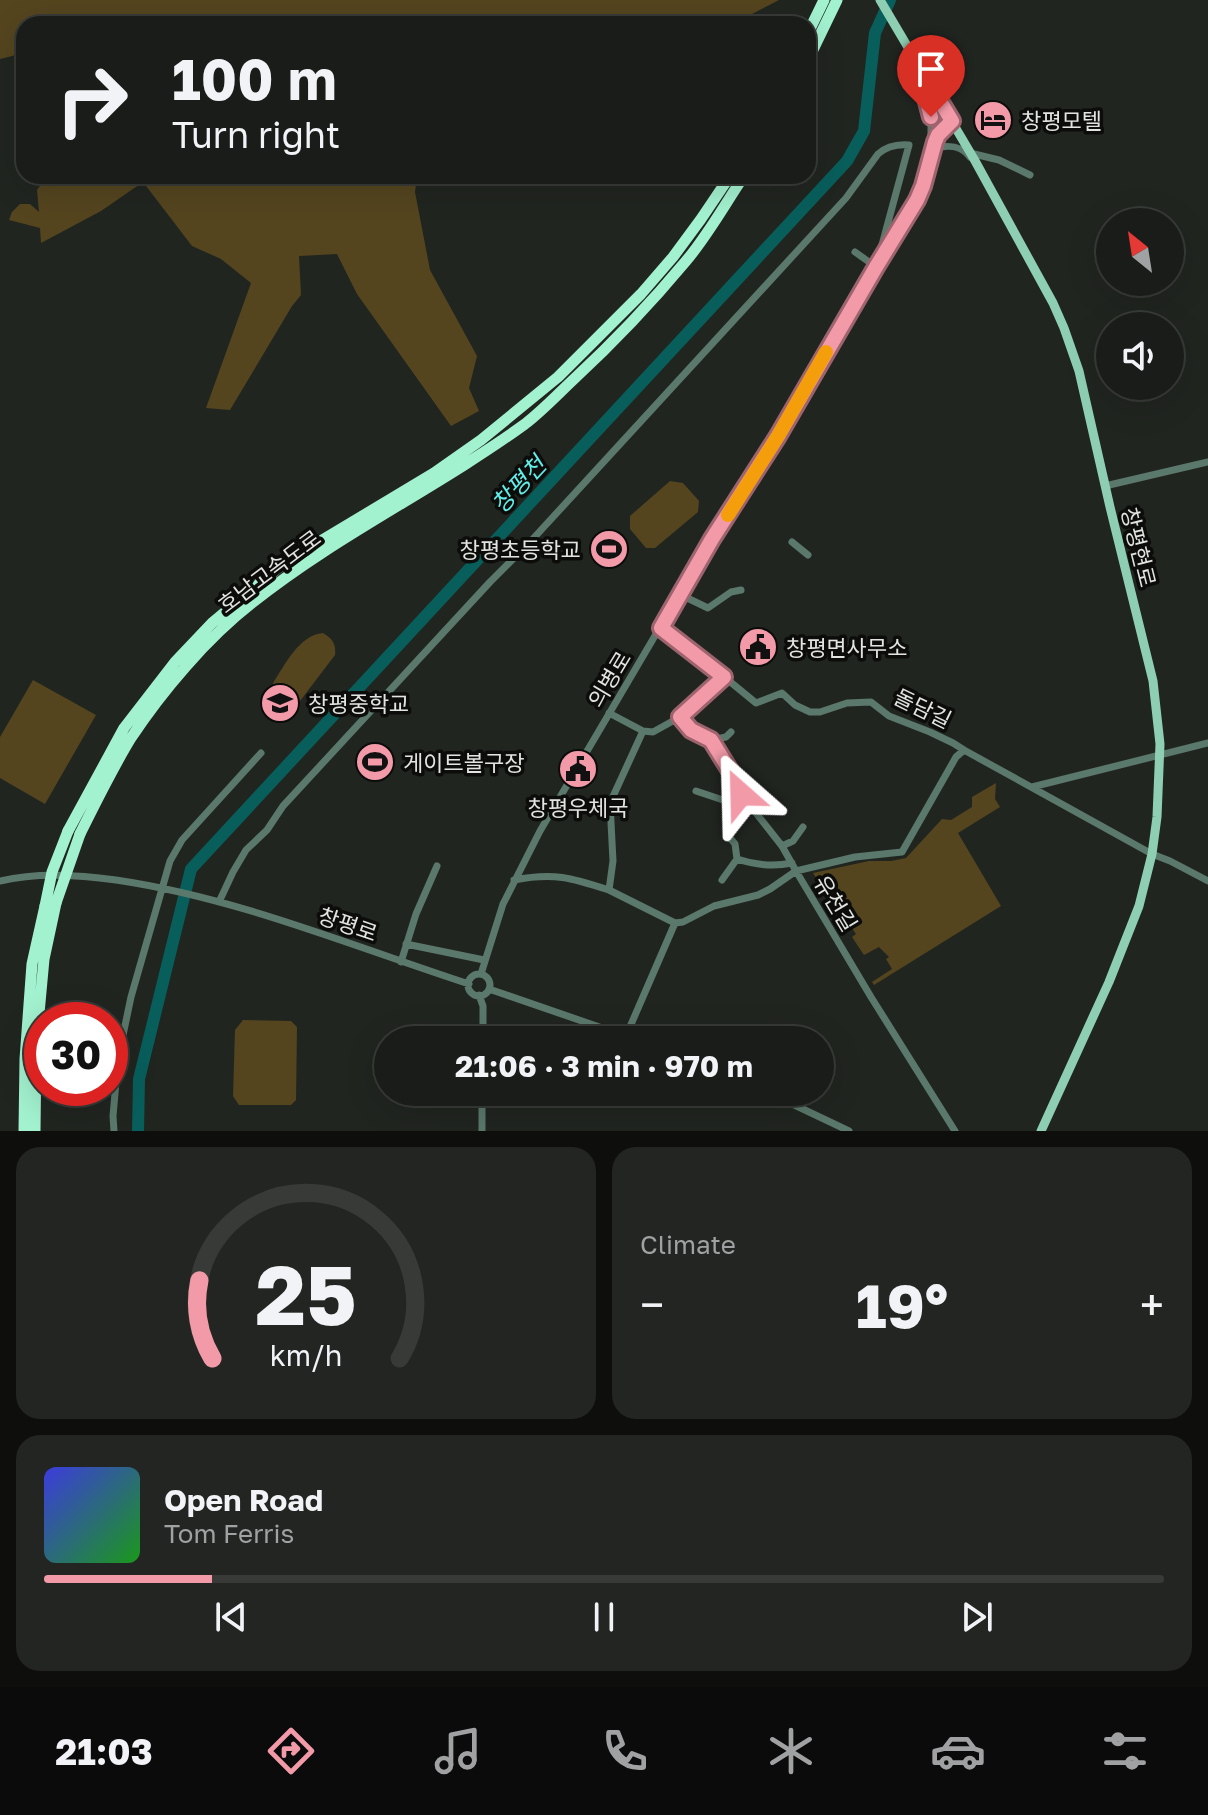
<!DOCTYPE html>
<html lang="en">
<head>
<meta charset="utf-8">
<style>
	body { margin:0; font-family:"Golos Text","Noto Sans KR",sans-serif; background:#222521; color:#f1f3f6; height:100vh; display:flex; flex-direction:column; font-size:30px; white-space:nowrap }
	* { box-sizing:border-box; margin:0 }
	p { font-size:26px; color:#9fa1a2 }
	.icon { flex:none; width:44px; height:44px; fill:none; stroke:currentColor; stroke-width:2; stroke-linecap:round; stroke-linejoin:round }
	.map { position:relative; height:1131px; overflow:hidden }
	.details { display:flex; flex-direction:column; gap:16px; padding:16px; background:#0e0f0d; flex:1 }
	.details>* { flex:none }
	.hud { position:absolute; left:16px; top:16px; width:800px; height:168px; border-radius:24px; box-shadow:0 8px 32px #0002,0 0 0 2px #373a37; background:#191c18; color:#f1f3f6; overflow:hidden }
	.needle { width:52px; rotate:330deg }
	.controls { position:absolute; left:1096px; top:208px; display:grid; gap:16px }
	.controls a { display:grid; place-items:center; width:88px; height:88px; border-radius:50%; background:#191c18; box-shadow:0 8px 32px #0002,0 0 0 2px #373a37; font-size:40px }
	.speed { position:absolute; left:24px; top:1002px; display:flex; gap:16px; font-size:40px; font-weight:700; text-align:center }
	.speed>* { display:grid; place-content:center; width:104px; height:104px; border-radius:50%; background:#191c18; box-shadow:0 8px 32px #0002,0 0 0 2px #373a37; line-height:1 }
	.speed .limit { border:12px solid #d22; background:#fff; color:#111 }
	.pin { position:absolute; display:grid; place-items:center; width:68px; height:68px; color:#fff; margin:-82px -34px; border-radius:50% 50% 50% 0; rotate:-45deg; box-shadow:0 0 8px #0007 }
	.pin .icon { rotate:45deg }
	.me { position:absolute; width:88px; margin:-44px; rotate:335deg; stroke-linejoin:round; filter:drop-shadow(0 0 6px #0008) }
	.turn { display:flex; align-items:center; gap:28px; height:168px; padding:0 24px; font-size:36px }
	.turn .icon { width:104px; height:104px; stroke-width:2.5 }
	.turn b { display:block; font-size:56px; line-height:68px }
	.big { font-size:60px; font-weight:700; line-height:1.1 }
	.details .card { flex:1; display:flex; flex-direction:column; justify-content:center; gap:12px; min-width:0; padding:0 28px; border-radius:24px; background:#222521 }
	.details .dial { align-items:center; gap:0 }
	.dial svg { height:208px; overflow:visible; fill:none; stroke:#373a37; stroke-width:7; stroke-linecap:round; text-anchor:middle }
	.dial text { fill:#f1f3f6; stroke:none }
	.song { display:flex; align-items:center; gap:24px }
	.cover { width:96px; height:96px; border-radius:12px; background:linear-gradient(135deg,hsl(240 70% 55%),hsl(120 70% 35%)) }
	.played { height:8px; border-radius:4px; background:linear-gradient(90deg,#f39aa9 15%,#373a37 15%) }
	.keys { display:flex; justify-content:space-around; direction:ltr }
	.heat { display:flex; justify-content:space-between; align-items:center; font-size:44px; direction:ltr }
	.details .tiles { flex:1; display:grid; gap:16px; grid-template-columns:1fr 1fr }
	.card:last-child { grid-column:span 2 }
	.trip { position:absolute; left:374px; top:1026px; width:460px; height:80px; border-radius:40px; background:#191c18; box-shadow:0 8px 32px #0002,0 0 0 2px #373a37; font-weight:700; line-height:80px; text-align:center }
	.menu { display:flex; height:128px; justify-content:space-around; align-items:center; background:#0a0b0a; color:#9fa1a2 }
	.menu .icon { width:56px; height:56px }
	.menu .current { color:#f39aa9 }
	.menu b { font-size:36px; color:#f1f3f6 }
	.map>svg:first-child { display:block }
</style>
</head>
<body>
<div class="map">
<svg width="1208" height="1131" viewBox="0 0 1208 1131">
	<rect width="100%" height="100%" fill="#212520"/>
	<!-- green -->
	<path fill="#54451f" d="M0 0H779L733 24H24V53L0 59Z
		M47 176H417L415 192 430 270 477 356 469 388 479 411 451 426 357 294 337 254 299 256 301 295 292 306 230 410 206 408 251 283 221 259 192 246 143 182 101 211 41 243 40 228 9 220 12 212 20 204H30L39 212 37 190Z
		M670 481 683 483 699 501 698 512 655 548H646L630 529V516Z
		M323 633C333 639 336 644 335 655L300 701C288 706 283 703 274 695L273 683C285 665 299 635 323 633Z
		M33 680 96 715 45 804 0 778V737Z
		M996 783 995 799 1000 807 958 833 1001 906 874 985 872 982 892 969 886 959 889 957 879 947 864 955 852 937 856 934 843 915 840 916 813 873 869 861H891L906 858 942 819 951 820 972 807V797Z
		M243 1020 291 1021 297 1027 296 1100 291 1105H239L233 1096 235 1030Z"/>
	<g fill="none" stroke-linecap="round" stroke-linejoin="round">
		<!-- river -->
		<path stroke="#085e5b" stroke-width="12" d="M138 1131 139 1079 191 869 847 161 864 131 875 33 890 0"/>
		<!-- minor -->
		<path stroke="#5a786b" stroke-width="7" d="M920 73 931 117V147
			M970 153 999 160 1030 175
			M934 155 941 147C953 145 962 147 970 157
			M1105 486 1208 462
			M792 542 808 555
			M681 595 708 608 731 592 741 590
			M661 628 717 671 756 703 782 693 795 705 810 712H820L847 703 871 702 889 716 930 732 953 743 964 750 1152 854 1170 861 1208 881
			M609 713 643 731 653 732 680 717 691 730 711 740 722 755 737 782 741 794
			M680 717 724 677
			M711 740 726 737 731 732
			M1032 787 1208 743
			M696 791 723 800 741 794 782 846 796 871 855 857 902 852 956 757 964 750
			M731 839 735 844 737 859C755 865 773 867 792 863
			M782 846 793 841 803 827
			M514 880C554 872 572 878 609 890L613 861 610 803 643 731
			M722 880 737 859
			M0 881C38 872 77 875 116 880 238 898 352 946 469 984
			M609 890 675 923
			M219 902 233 872 246 850 267 830 283 806 490 582 531 541 846 198 878 154C887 146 897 144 909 145L876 267 855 252
			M406 944 484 960
			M401 962 416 914 437 866
			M481 974 503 904 540 831 712 539 778 436 876 267 917 200 923 186 935 142 938 135 952 121
			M468 985a11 11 0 1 1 22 0a11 11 0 1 1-22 0Z
			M489 989 637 1040
			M479 995 483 1006V1040
			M626 1036 675 923 683 922 714 906 758 895 770 889 796 871 871 997 955 1131
			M767 1092 849 1131
			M114 1131 113 1116 118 1059 131 997 170 861 182 840 261 753
			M482 1131V1092"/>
		<!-- major -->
		<path stroke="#8ecfb3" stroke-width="9" d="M880 0 974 159 1053 303 1064 328 1079 371 1110 507 1153 681 1160 744 1157 817 1152 854 1139 906 1109 982 1041 1131"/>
		<!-- highway -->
		<path stroke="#a2f1cf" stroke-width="11" d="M808 33 824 0
			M808 60 837 0
			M68 831 124 728 175 662 212 623 284 563 434 473 481 440 558 377 641 294 673 257 701 219 730 176
			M80 834C96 802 112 769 131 738 162 691 207 638 252 603 337 535 437 488 525 424 542 411 558 394 574 379 614 342 651 303 686 261 708 235 725 204 744 176
			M24 1131 25 1059 32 964 45 906
			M35 1131 36 1046 44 959 56 903"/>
		<!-- highway-bridge -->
		<path stroke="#a2f1cf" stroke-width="11" d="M56 903 80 834
			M45 906 52 872 68 831"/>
	</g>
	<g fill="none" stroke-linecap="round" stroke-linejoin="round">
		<!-- route casing -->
		<g stroke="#9e646e" stroke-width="20">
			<path id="route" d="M741 794 737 782 711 740 691 730 680 717 724 677 661 628 712 539 778 436 876 267 917 200 923 186 935 142 938 135 952 121 917 63 931 117"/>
		</g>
		<!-- route -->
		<use href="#route" stroke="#f39aa9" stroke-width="14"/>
		<!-- slow -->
		<path stroke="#f59e0b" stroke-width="14" d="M728 515 778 436 826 352"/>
	</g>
	<!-- icons -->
	<defs>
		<g id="hotel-disc" transform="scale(2)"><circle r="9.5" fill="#f39aa9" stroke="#0c0d0b"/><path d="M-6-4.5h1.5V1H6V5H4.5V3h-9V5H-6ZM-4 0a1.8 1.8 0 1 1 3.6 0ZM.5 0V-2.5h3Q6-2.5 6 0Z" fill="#111"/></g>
		<g id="stadium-disc" transform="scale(2)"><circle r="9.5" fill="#f39aa9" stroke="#0c0d0b"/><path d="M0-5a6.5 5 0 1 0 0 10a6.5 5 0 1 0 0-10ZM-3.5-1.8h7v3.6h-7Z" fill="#111"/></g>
		<g id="civic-disc" transform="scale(2)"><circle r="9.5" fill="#f39aa9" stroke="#0c0d0b"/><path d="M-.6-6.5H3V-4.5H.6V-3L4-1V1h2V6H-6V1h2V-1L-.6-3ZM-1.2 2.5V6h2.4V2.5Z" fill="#111"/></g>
		<g id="school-disc" transform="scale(2)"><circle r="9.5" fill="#f39aa9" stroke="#0c0d0b"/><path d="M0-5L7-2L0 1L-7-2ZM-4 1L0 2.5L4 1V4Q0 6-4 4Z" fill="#111"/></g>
	</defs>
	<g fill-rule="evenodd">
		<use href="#hotel-disc" x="993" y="120"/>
		<use href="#stadium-disc" x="609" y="549"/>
		<use href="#civic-disc" x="758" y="647"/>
		<use href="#school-disc" x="280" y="703"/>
		<use href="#stadium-disc" x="375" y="762"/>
		<use href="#civic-disc" x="578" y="769"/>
	</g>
	<g text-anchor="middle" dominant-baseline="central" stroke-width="7" stroke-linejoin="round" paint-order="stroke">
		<!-- poi labels -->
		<g font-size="22" fill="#e2e4e1" stroke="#0c0d0b" text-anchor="start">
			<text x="1021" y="120">창평모텔</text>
			<text x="581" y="549" text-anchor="end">창평초등학교</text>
			<text x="786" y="647">창평면사무소</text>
			<text x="308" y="703">창평중학교</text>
			<text x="403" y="762">게이트볼구장</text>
			<text x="578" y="807" text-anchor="middle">창평우체국</text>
		</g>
		<!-- street labels -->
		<g font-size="22" fill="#e2e4e1" stroke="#0c0d0b">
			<text transform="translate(1139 547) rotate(76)">창평현로</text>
			<text transform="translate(269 571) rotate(-37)">호남고속도로</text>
			<text transform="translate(609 679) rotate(-59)">의병로</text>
			<text transform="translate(923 708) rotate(26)">돌담길</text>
			<text transform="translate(836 903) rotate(59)">유천길</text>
			<text transform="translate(348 924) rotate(19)">창평로</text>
		</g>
		<!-- water labels -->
		<g font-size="24" font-style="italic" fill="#61ede8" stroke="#0c0d0b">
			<text transform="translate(518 484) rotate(-47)">창평천</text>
		</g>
	</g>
</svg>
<div class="controls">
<a><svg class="needle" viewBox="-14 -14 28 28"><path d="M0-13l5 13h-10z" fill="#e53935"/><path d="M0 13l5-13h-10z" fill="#9fa1a2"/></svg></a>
<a><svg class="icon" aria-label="sound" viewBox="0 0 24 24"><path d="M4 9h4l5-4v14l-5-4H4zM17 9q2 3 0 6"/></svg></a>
</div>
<div class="speed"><div class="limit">30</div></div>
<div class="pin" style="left:931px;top:117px;background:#d93025"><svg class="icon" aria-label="arrive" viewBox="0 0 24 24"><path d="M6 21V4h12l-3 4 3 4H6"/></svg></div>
<svg class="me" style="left:741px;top:794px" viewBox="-20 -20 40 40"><path d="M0-17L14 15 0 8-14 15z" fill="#f39aa9" stroke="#fff" stroke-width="4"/></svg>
<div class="trip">21:06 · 3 min · 970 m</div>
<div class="hud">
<div class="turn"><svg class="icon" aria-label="right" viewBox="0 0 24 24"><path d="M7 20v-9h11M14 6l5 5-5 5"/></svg><div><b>100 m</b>Turn right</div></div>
</div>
</div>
<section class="details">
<div class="tiles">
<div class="card dial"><svg viewBox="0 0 100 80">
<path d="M14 69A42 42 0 1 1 86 69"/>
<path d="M14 69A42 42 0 0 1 9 39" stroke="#f39aa9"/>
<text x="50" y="56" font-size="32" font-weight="700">25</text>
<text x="50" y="72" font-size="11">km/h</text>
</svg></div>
<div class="card"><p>Climate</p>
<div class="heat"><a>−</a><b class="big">19°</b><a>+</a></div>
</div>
<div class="card">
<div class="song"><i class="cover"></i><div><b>Open Road</b><p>Tom Ferris</p></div></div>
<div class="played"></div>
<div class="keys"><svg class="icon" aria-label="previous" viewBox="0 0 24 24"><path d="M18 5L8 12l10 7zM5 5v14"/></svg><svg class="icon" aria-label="pause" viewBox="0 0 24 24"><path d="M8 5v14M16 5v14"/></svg><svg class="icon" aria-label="next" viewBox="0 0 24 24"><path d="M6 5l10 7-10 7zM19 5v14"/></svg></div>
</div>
</div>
</section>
<nav class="menu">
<b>21:03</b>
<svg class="icon current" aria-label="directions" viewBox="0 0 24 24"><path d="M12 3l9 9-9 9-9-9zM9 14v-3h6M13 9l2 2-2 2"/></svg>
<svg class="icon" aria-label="music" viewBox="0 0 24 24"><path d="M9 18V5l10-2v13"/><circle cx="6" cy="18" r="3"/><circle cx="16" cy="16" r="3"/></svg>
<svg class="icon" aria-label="phone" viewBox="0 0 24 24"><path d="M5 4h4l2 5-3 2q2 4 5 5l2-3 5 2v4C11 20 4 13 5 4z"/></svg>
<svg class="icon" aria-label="climate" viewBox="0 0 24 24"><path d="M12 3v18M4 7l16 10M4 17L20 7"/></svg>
<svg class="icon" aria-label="car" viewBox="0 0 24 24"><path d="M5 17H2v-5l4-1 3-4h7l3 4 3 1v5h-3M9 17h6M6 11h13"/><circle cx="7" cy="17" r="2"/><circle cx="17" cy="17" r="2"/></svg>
<svg class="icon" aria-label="filters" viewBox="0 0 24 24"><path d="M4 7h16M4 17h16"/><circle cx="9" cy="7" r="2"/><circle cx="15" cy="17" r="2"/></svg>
</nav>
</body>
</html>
